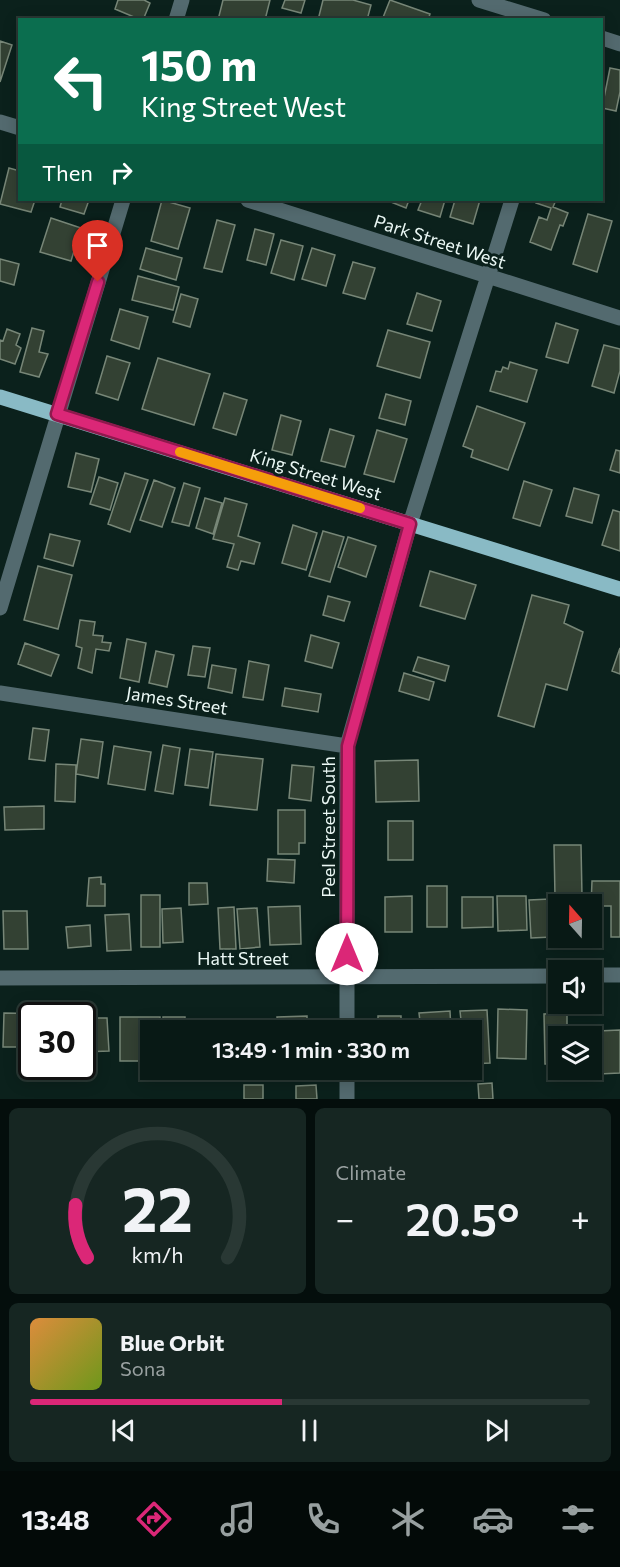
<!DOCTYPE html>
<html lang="en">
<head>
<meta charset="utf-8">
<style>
	body { margin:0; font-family:Commissioner,sans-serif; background:#162622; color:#f1f3f6; height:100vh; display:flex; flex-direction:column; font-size:22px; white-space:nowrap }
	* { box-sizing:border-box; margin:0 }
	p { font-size:20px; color:#98a0a0 }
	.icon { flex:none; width:33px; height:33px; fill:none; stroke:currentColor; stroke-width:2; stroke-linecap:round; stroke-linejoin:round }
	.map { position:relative; height:1099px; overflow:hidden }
	.side { display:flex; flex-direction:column; gap:9px; padding:9px; background:#040e0c; flex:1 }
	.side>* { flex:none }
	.guide { position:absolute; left:18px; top:18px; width:585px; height:183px; border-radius:0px; box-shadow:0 3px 15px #0003,0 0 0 2px #293834; background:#0b6e4f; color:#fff; overflow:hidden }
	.needle { width:39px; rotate:340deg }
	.controls { position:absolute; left:548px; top:894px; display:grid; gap:12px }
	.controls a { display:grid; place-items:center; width:54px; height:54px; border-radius:0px; background:#081915; box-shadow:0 3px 15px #0003,0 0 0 2px #293834; font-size:30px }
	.speed { position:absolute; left:18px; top:1002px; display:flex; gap:12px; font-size:30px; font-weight:700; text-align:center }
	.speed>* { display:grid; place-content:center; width:78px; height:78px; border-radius:50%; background:#081915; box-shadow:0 3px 15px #0003,0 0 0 2px #293834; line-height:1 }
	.speed .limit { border:3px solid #111; border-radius:9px; background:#fff; color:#111 }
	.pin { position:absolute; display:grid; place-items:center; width:51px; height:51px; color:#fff; margin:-62px -26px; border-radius:50% 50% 50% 0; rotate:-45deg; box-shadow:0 0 6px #0007 }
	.pin .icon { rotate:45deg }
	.me { position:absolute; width:66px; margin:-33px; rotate:0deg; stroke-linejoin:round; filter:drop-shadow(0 0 4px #0008) }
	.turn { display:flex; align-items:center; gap:21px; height:126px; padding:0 24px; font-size:27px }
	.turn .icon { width:78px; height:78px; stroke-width:2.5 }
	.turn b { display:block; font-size:42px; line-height:51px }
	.then { display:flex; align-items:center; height:57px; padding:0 24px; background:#0003; gap:12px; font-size:22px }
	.big { font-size:45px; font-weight:600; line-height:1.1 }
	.side .widget { flex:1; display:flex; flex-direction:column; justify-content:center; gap:9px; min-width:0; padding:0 21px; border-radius:9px; background:#162622 }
	.side .dial { align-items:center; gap:0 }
	.dial svg { height:156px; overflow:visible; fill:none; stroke:#293834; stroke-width:7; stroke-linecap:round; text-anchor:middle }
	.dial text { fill:#f1f3f6; stroke:none }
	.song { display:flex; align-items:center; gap:18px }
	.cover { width:72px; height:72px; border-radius:9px; background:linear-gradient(135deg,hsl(30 70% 55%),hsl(80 70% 35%)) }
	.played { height:6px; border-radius:3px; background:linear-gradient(90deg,#db2777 45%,#293834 45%) }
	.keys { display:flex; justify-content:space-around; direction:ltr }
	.heat { display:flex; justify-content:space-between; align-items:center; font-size:33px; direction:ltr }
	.side .tiles { flex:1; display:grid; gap:9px; grid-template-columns:1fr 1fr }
	.widget:last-child { grid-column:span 2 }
	.trip { position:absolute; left:140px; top:1020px; width:342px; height:60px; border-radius:0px; background:#081915; box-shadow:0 3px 15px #0003,0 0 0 2px #293834; font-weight:600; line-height:60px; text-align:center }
	.tab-bar { display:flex; height:96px; justify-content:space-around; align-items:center; background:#030a08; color:#98a0a0 }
	.tab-bar .icon { width:42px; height:42px }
	.tab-bar .on { color:#db2777 }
	.tab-bar b { font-size:27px; color:#f1f3f6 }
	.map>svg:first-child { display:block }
</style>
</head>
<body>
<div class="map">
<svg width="620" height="1099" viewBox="0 0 620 1099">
	<rect width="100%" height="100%" fill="#0b211c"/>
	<!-- building -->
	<path fill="#334133" stroke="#778677" stroke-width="1.5" d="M118 0H144L150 3 143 20H141L115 9Z
		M223 0H270L265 20H218Z
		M285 0H305L301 13 282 8Z
		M323 0H353L371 5 367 20H318Z
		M390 0 430 14 428 20H382Z
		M0 41 12 45 0 82Z
		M610 68 620 70V92L616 111 602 108Z
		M9 168 20 171V200H35L31 212 0 204Z
		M62 200H89L84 214 60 207Z
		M162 200 190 208 178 249 151 241Z
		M386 200H409L406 208Z
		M422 200H445L440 217 418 210Z
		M455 200H480L473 224 450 217Z
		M537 200H556L553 207 568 213 563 226 560 225 551 250 530 242 539 217 547 220 551 208 536 203Z
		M588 214 612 221 597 272 573 264Z
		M51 218 81 228 71 261 40 252Z
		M217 220 235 225 222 272 204 268Z
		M255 229 274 234 266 265 247 260Z
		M281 240 303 246 294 280 271 273Z
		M146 248 182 258 176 280 140 269Z
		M312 248 335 255 326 286 302 279Z
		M0 259 19 264 14 285 0 281Z
		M353 262 375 268 365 299 343 293Z
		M138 276 179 287 173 310 132 300Z
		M417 293 441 301 432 331 407 324Z
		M181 294 198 299 190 327 173 322Z
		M120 309 148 317 139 349 111 340Z
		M556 323 578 330 568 363 546 357Z
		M32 328 44 331 39 352 48 354 39 377 20 372Z
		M7 329 20 334 16 345 21 348 15 364 0 359V340L3 341Z
		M388 330 430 342 420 378 377 366Z
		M604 345 620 349V371L614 393 592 386Z
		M107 356 130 363 118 400 96 393Z
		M158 358 210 374 194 425 142 409Z
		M510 362 537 370 527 402 490 391 496 371 501 372 503 367 508 369Z
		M224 393 247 400 236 435 213 428Z
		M386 394 411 401 405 425 379 418Z
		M477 406 525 423 508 470 471 457 473 450 463 446Z
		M281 415 301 421 292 455 272 450Z
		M330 429 354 436 345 467 321 461Z
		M377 430 407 439 394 482 364 474Z
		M616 450 620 451V473L610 470Z
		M76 453 99 459 91 492 68 487Z
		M125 473 148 480 130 532 108 524Z
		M99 477 118 483 110 510 90 504Z
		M154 480 175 488 162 527 140 520Z
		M524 481 552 490 540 526 513 518Z
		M184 483 200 488 189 526 172 522Z
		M574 488 599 495 592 523 566 516Z
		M205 498 222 503 213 534 196 528Z
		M225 498 247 504 238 536 260 543 254 564 241 561 238 570 227 567 234 544 213 539Z
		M613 510 620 512V551L602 545Z
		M293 525 317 533 306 570 282 563Z
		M323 531 344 537 330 582 309 576Z
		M50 534 80 541 73 566 44 558Z
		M348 537 376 546 366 577 338 567Z
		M38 566 72 575 58 629 24 620Z
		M430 571 476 585 465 619 420 606Z
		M532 595 569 605 564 623 583 632 567 690 546 684 534 727 498 716Z
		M328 596 350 602 344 621 323 615Z
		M80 620 95 622 93 635 103 636 102 642 111 643 109 651 96 649 92 673 78 668 82 648 76 646Z
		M311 635 339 643 332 668 305 661Z
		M127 639 146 643 139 682 120 678Z
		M25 643 59 655 51 676 18 664Z
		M193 646 210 648 205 677 188 675Z
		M620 648V674L612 671Z
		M156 651 174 655 167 687 149 683Z
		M418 657 449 666 445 681 413 671Z
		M249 661 269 665 263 700 243 697Z
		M212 665 236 669 232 693 208 688Z
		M404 673 434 682 429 700 399 691Z
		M285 688 321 694 318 712 282 706Z
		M33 728 49 730 45 761 29 759Z
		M81 739 103 742 98 778 76 774Z
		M163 745 180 748 173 794 155 791Z
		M114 746 151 752 145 790 108 784Z
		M190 749 213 752 208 788 185 785Z
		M216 754 263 759 257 810 210 805Z
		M418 760 419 801 376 802 375 761Z
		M56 764 76 765 75 802 55 801Z
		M292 765 314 767 311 801 289 798Z
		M44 806V829L5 830 4 807Z
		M278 810H305V843H299V854H278Z
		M388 821H413V860H388Z
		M554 845H581L582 896 555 897Z
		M268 859 295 860 294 883 267 881Z
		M101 877V884H105V906H87L89 878Z
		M592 881H620V937H611V906H591Z
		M189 883H207L208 904 189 905Z
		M427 886H447V927H427Z
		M141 895H160V947H141Z
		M412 896V932H385V897Z
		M497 896H526L527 930 498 931Z
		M462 897H493V927L462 928Z
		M550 899 552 937 531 938 529 900Z
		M300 906 301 944 270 945 268 907Z
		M234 907 236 949H220L218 908Z
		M181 908 183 942 163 943 162 909Z
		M257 908 260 947 240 949 237 909Z
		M3 911H27L28 949H4Z
		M129 914 131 950 107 951 105 915Z
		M90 925 91 946 68 948 66 927Z
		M498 1009 527 1010 526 1059 497 1058Z
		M487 1010 490 1063 471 1064V1030H462L460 1011Z
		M450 1011 451 1030H421L419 1013Z
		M4 1013 54 1014V1016H32V1047H3Z
		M567 1013V1036H558V1064H545L544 1014Z
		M307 1016V1030H278L277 1017Z
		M378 1016H401V1030H378Z
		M120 1017H160V1030H150V1061H120Z
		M163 1017H185V1030H163Z
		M82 1018H107L109 1051 82 1052Z
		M255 1019 256 1030H230V1020Z
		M620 1030V1073L599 1074 598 1031Z
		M492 1083 493 1099H479L478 1084Z
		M244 1085H263V1099H244Z
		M316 1085 317 1099H296V1086Z"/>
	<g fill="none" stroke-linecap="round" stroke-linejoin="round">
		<!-- street -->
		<path stroke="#536a6f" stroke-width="15" d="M479 0 544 20
			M176 20 182 0
			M602 38 620 44
			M0 122 20 128
			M248 200 620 318
			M0 608 123 200
			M0 693 347 746
			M591 975H620
			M0 978 558 976
			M347 1030V746L410 524 512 200
			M347 1099V1070"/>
		<!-- primary -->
		<path stroke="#89bac5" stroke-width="15" d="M0 397 620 589"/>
	</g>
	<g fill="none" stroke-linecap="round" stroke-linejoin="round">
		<!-- route casing -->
		<g stroke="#8e194d" stroke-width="15">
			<path id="route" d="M98 282 57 414 410 524 348 746 347 954"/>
		</g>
		<!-- route -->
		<use href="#route" stroke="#db2777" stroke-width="10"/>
		<!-- slow -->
		<path stroke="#f59e0b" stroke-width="10" d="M180 452 360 508"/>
	</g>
	<g text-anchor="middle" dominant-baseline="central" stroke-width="6" stroke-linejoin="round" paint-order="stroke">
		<!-- street labels -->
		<g font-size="18" fill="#ebf8f5" stroke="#0b211c">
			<text transform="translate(440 241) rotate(18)">Park Street West</text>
			<text transform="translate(316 474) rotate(17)">King Street West</text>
			<text transform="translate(177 700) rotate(9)">James Street</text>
			<text transform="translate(328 827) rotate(-90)">Peel Street South</text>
			<text x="243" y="958">Hatt Street</text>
		</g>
	</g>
</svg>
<div class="controls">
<a><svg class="needle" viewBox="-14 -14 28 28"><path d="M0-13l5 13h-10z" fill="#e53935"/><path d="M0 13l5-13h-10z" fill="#98a0a0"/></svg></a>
<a><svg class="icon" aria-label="sound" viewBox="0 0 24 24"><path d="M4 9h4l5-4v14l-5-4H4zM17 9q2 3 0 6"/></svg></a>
<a><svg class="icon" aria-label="layers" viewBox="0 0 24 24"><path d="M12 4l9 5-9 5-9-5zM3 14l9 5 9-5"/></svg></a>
</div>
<div class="speed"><div class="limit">30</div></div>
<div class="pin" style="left:98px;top:282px;background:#d93025"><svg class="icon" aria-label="arrive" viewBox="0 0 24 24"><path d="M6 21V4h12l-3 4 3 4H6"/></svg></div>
<svg class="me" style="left:347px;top:954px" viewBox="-20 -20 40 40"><circle r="19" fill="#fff"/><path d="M0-13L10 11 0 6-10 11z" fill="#db2777"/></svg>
<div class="trip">13:49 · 1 min · 330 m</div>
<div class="guide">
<div class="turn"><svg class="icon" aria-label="left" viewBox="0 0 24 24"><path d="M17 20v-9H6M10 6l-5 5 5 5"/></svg><div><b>150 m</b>King Street West</div></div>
<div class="then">Then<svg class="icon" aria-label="right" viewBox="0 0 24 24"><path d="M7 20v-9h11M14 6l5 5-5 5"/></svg></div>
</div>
</div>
<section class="side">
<div class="tiles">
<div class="widget dial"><svg viewBox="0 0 100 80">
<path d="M14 69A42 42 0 1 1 86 69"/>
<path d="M14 69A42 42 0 0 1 8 42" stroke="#db2777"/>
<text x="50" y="56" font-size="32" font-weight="700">22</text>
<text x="50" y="72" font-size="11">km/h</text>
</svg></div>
<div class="widget"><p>Climate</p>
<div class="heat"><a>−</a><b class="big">20.5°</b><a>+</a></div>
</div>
<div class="widget">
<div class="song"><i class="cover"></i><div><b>Blue Orbit</b><p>Sona</p></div></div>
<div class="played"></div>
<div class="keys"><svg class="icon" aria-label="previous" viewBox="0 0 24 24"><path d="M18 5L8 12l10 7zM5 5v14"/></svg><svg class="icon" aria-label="pause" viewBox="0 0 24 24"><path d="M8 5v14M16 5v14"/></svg><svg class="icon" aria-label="next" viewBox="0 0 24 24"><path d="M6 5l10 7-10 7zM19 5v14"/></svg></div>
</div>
</div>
</section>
<nav class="tab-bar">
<b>13:48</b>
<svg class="icon on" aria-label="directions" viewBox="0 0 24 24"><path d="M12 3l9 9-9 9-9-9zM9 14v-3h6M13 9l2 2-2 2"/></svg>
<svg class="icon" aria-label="music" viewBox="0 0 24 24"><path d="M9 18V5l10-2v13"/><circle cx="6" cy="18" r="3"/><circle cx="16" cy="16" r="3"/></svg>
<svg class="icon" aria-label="phone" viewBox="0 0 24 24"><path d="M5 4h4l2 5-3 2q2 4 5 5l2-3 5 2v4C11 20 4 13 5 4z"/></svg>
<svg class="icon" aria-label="climate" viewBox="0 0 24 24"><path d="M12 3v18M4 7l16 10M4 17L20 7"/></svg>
<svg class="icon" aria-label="car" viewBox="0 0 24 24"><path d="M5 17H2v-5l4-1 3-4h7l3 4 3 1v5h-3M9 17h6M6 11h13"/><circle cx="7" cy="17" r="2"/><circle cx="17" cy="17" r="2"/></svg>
<svg class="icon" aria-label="filters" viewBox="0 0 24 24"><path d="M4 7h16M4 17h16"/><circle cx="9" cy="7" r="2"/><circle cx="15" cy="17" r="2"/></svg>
</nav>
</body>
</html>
